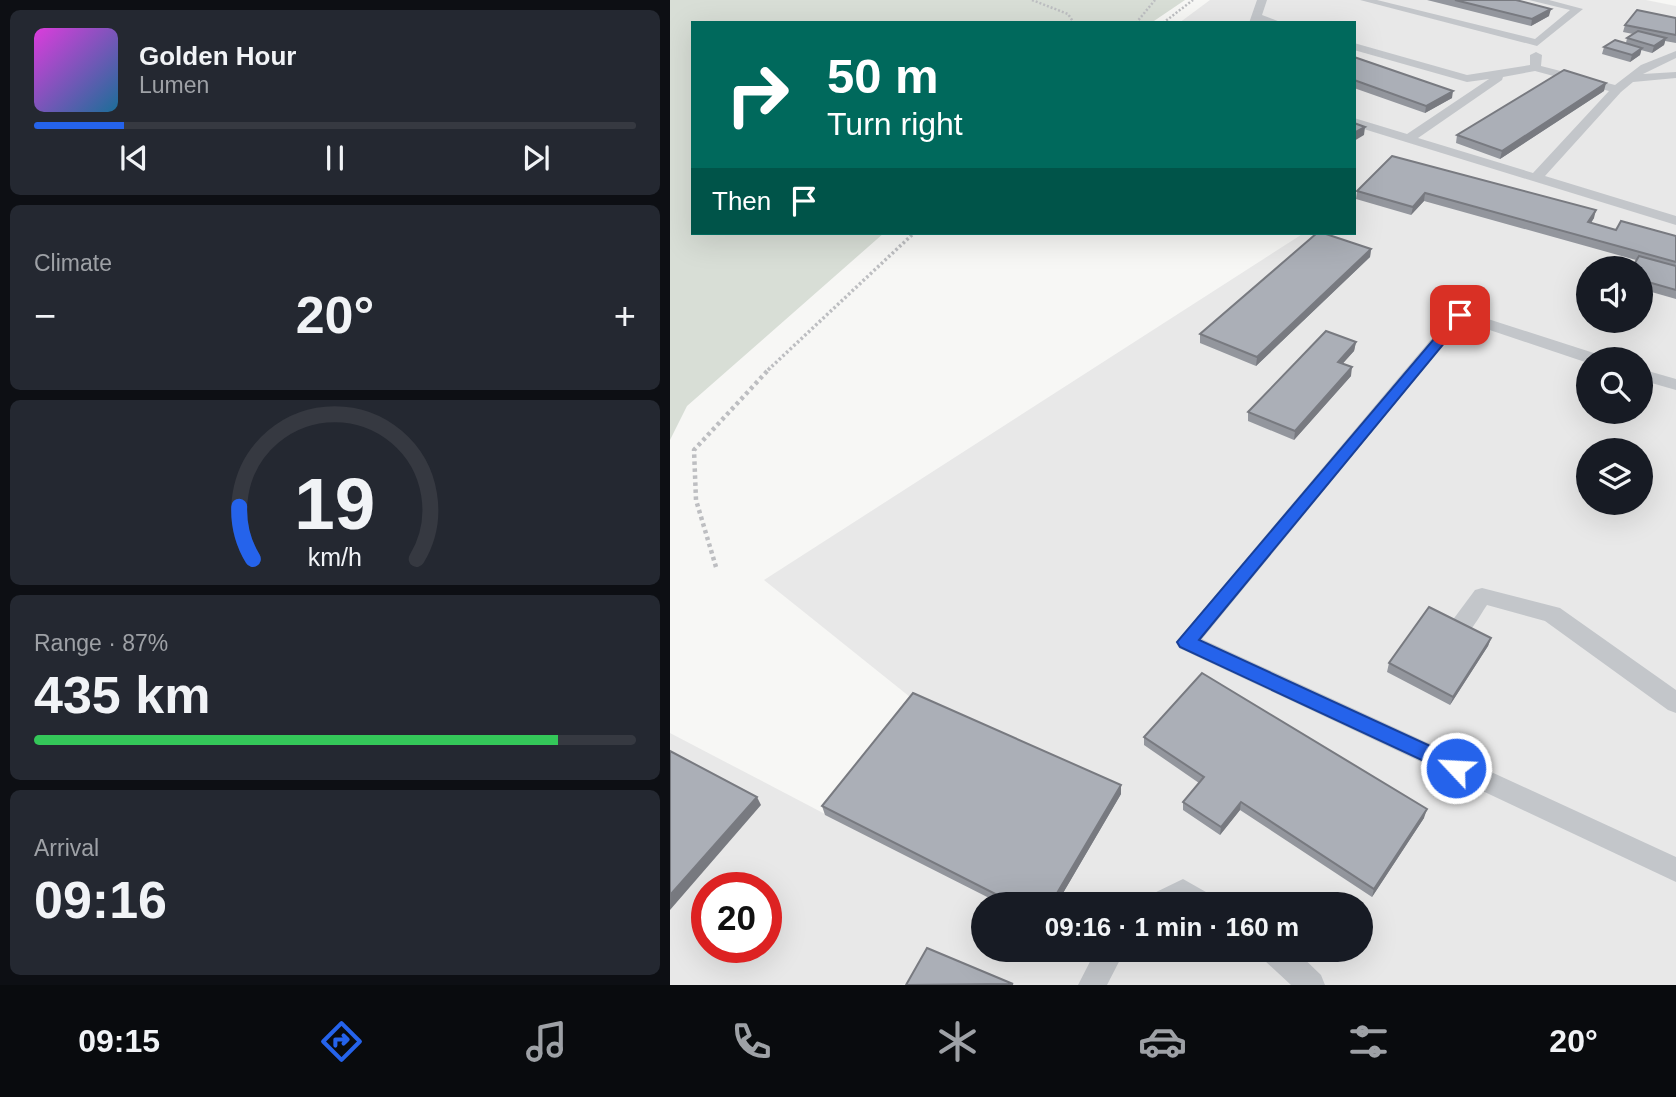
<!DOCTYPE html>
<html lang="en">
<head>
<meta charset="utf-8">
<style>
	body { margin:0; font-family:Arial,sans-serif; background:#242831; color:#f1f3f6; height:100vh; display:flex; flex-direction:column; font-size:26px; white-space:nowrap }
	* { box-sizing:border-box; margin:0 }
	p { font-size:23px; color:#9ea1a6 }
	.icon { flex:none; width:38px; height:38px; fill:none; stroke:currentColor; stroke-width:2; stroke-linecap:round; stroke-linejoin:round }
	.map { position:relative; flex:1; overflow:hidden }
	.side { display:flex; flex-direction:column; gap:10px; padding:10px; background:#0d0f14; width:670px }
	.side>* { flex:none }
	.hud { position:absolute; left:21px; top:21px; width:665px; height:214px; border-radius:0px; box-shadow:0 7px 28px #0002; background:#00695c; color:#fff; overflow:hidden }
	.tools { position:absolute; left:906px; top:256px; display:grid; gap:14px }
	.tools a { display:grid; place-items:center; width:77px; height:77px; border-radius:50%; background:#171b24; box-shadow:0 7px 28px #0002; font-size:35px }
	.speed { position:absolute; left:21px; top:872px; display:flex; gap:14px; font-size:35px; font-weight:700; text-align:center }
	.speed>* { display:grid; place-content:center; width:91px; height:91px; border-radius:50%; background:#171b24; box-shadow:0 7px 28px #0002; line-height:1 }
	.speed .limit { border:10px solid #d22; background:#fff; color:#111 }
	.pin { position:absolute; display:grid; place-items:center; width:60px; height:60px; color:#fff; margin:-30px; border-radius:14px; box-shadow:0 4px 10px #0006 }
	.me { position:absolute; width:77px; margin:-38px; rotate:295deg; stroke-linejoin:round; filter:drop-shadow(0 0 5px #0008) }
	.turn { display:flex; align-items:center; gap:24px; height:147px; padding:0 21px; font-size:32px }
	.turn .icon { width:91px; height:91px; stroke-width:2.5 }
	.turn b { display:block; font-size:49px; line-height:60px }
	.then { display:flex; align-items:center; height:66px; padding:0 21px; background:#0003; gap:14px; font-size:26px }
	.big { font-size:52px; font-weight:800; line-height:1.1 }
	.side .card { flex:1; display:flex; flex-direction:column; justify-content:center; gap:10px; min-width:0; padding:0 24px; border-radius:10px; background:#242831 }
	.side .dial { align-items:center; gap:0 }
	.dial svg { height:182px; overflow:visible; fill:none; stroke:#363941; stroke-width:7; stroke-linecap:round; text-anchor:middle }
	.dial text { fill:#f1f3f6; stroke:none }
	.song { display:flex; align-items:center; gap:21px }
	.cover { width:84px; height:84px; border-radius:10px; background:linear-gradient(135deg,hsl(300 70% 55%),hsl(200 70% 35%)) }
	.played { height:7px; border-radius:4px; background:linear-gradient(90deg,#2563eb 15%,#363941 15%) }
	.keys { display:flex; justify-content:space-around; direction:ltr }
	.heat { display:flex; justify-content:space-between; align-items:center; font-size:38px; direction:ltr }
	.charge { height:10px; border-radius:5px; background:linear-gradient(90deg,#34c759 87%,#363941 0) }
	.trip { position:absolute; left:301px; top:892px; width:402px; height:70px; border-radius:35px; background:#171b24; box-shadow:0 7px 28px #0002; font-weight:800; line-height:70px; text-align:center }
	.menu { display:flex; height:112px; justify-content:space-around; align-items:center; background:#090b0e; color:#9ea1a6 }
	.menu .icon { width:49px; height:49px }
	.menu .active { color:#2563eb }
	.menu b { font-size:32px; color:#f1f3f6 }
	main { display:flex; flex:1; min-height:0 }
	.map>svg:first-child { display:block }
</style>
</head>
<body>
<main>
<section class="side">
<div class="card">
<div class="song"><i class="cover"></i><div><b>Golden Hour</b><p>Lumen</p></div></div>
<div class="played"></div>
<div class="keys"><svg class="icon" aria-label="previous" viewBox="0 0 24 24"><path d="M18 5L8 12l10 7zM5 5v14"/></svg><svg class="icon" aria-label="pause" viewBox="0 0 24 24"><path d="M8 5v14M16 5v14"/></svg><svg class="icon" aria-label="next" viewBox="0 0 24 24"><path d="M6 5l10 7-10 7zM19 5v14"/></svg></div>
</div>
<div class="card"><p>Climate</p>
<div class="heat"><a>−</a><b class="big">20°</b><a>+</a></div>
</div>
<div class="card dial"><svg viewBox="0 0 100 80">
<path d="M14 69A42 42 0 1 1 86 69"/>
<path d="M14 69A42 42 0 0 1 8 46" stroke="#2563eb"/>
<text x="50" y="56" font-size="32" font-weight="700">19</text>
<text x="50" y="72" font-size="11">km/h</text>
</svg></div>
<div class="card"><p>Range · 87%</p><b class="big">435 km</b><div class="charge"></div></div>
<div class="card"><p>Arrival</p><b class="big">09:16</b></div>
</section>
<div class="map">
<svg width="1006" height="985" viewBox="0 0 1006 985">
	<rect width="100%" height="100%" fill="#f7f7f5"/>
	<!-- built -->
	<path fill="#e8e8e8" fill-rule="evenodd" d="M540 0H976L1006 6V985H0V733L155 814 245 701 94 580 634 233H684V23H509ZM919 268H971V320H919ZM919 359H971V411H919ZM919 450H971V502H919ZM37 887H96V947H37ZM313 905H691V950H313Z"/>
	<!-- green -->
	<path fill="#d8ded6" d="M0 0H515L481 23H23V233H214L17 406 0 440Z"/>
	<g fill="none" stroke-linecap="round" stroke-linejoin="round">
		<!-- path-far2 -->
		<path stroke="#bdbec1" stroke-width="2.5" stroke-dasharray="2 2" stroke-linecap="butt" d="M362 0 398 14 404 23
			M466 23 485 0
			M493 23 523 0"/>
		<!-- path-far1 -->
		<path stroke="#bdbec1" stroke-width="3.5" stroke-dasharray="2.5 2.5" stroke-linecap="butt" d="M98 370 244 233"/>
		<!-- path -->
		<path stroke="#bdbec1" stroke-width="4.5" stroke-dasharray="3.5 3.5" stroke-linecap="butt" d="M46 567 26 500 24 450 100 368"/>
		<!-- service -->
		<path fill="#c3c6ca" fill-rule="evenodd" d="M587 0H597L592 15 613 23H579Z
			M690 0H707L865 39 900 10 859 0H879L913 9 867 46Z
			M684 43 797 75 860 65V55L866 52 872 55 871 66 945 85 971 65 1006 51V58L973 74 1006 72V78L963 82 951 92 875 176 1006 216V225L684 126V118L737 134 819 79 797 82 684 50ZM865 71 939 91 863 173 748 138 832 80 833 77Z
			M790 310 930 355 932 359H919L918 363 793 321 532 639 1006 857V882L509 648 506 642 784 312Z
			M971 369 1006 379V390L971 380Z
			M812 588 890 608 1006 690V713L998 710 875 621 817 605C807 619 798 643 779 637L776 631 779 625 805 590Z
			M513 879 543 896 546 905H475L478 896Z
			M426 950H455L437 985H408Z
			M590 950H625L651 975 655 985H621L594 960Z"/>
	</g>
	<!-- wall -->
	<path fill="#93969d" d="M757 0H846L879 16 861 26Z
		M1006 18V43L995 41 994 45 982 53 971 50 970 55 960 62 932 54 934 47 956 43 957 38 963 34 953 32 955 25Z
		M684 57 782 98 755 113 684 88Z
		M934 91 830 159 786 143 787 135Z
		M722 156 924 218 921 223 946 230 1006 236V299L971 289V268L966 260 754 201 741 215 686 199 687 191Z
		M701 249 700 257 586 366 530 343V334Z
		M686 342 684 351 673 363 681 376 624 440 578 421V412Z
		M821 638 818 646 780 705 717 672 719 663Z
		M474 737 754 818 702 897 570 810 550 835 513 810V802L529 783 474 745Z
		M451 794 386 905H333L155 815 152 806Z"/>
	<!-- shaded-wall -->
	<path fill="#787a80" d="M881 9 879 16 861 26 862 19Z
		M996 38 994 45 982 53 984 46Z
		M972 48 970 55 960 62 962 55Z
		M936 83 934 91 830 159 832 151Z
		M783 91 782 98 755 113 756 106Z
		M695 127 694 135 684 141V133Z
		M755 193 754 201 741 215 743 207Z
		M926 210 924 218 916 230 918 222Z
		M701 249 700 257 586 366 587 357Z
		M686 342 684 351 667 370 668 362Z
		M682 367 681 376 624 440 625 431Z
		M821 638 818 646 780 705 783 697Z
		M451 785V794L386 905H380Z
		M87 797 91 805 0 910V895Z
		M571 802 570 810 550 835 551 827Z
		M757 809 754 818 702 897 704 889Z"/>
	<!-- building -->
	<path fill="#abafb7" stroke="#787a80" stroke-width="2" d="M785 0H846L881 9 862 19Z
		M967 10 1006 18V35L955 25Z
		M968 31 996 38 984 46 957 38Z
		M945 40 972 48 962 55 934 47Z
		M684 57 783 91 756 106 684 80Z
		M894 70 936 83 832 151 787 135Z
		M684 123 695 127 684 133Z
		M722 156 926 210 918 222 946 230 951 221 1006 236V262L755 193 743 207 687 191Z
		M647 233H653L701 249 587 357 530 334Z
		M969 256 1006 266V290L971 280V268H962Z
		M656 331 686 342 668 362 682 367 625 431 578 412Z
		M759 607 821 638 783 697 719 663Z
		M532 673 757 809 704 889 571 802 551 827 513 802 534 777 474 737Z
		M243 693 451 785 380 905H347L152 806Z
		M0 751 87 797 0 895Z
		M257 948 343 984 236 985Z"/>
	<!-- route -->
	<path fill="#2563eb" stroke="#184099" stroke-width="2" d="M790 311 797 315 795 318 529 640 793 761 796 768 793 774 786 776 510 647 507 642 786 313Z"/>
</svg>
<div class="tools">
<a><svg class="icon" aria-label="sound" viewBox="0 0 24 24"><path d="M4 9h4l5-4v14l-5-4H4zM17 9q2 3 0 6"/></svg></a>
<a><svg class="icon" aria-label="search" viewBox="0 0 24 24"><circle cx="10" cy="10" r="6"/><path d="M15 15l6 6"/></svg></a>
<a><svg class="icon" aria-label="layers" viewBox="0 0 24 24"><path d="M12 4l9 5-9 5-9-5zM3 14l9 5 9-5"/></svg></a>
</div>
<div class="speed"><div class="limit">20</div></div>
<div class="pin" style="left:790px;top:315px;background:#d93025"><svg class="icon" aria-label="arrive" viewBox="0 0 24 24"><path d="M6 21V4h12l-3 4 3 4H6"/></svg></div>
<svg class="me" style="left:786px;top:768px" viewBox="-20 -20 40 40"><circle r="17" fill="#2563eb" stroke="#fff" stroke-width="3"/><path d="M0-11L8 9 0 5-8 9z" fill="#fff"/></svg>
<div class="trip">09:16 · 1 min · 160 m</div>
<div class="hud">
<div class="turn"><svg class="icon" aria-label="right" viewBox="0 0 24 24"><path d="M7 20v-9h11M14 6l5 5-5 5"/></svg><div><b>50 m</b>Turn right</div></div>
<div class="then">Then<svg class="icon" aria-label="arrive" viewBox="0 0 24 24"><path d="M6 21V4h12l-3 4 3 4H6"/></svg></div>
</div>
</div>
</main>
<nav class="menu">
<b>09:15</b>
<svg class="icon active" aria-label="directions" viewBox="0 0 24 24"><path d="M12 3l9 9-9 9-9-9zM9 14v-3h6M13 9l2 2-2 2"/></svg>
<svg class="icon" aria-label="music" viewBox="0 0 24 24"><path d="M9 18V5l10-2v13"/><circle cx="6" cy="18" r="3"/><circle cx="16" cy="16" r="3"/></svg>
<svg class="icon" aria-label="phone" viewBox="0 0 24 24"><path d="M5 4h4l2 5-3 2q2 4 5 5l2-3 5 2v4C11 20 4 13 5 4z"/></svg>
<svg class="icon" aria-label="climate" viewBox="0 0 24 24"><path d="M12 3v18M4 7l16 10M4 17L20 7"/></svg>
<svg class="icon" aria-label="car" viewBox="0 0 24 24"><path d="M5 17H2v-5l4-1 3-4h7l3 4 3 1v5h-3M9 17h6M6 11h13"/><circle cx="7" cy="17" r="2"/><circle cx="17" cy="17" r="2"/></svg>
<svg class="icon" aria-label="filters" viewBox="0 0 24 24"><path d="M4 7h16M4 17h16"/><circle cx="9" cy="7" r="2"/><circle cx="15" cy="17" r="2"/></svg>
<b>20°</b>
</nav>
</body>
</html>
